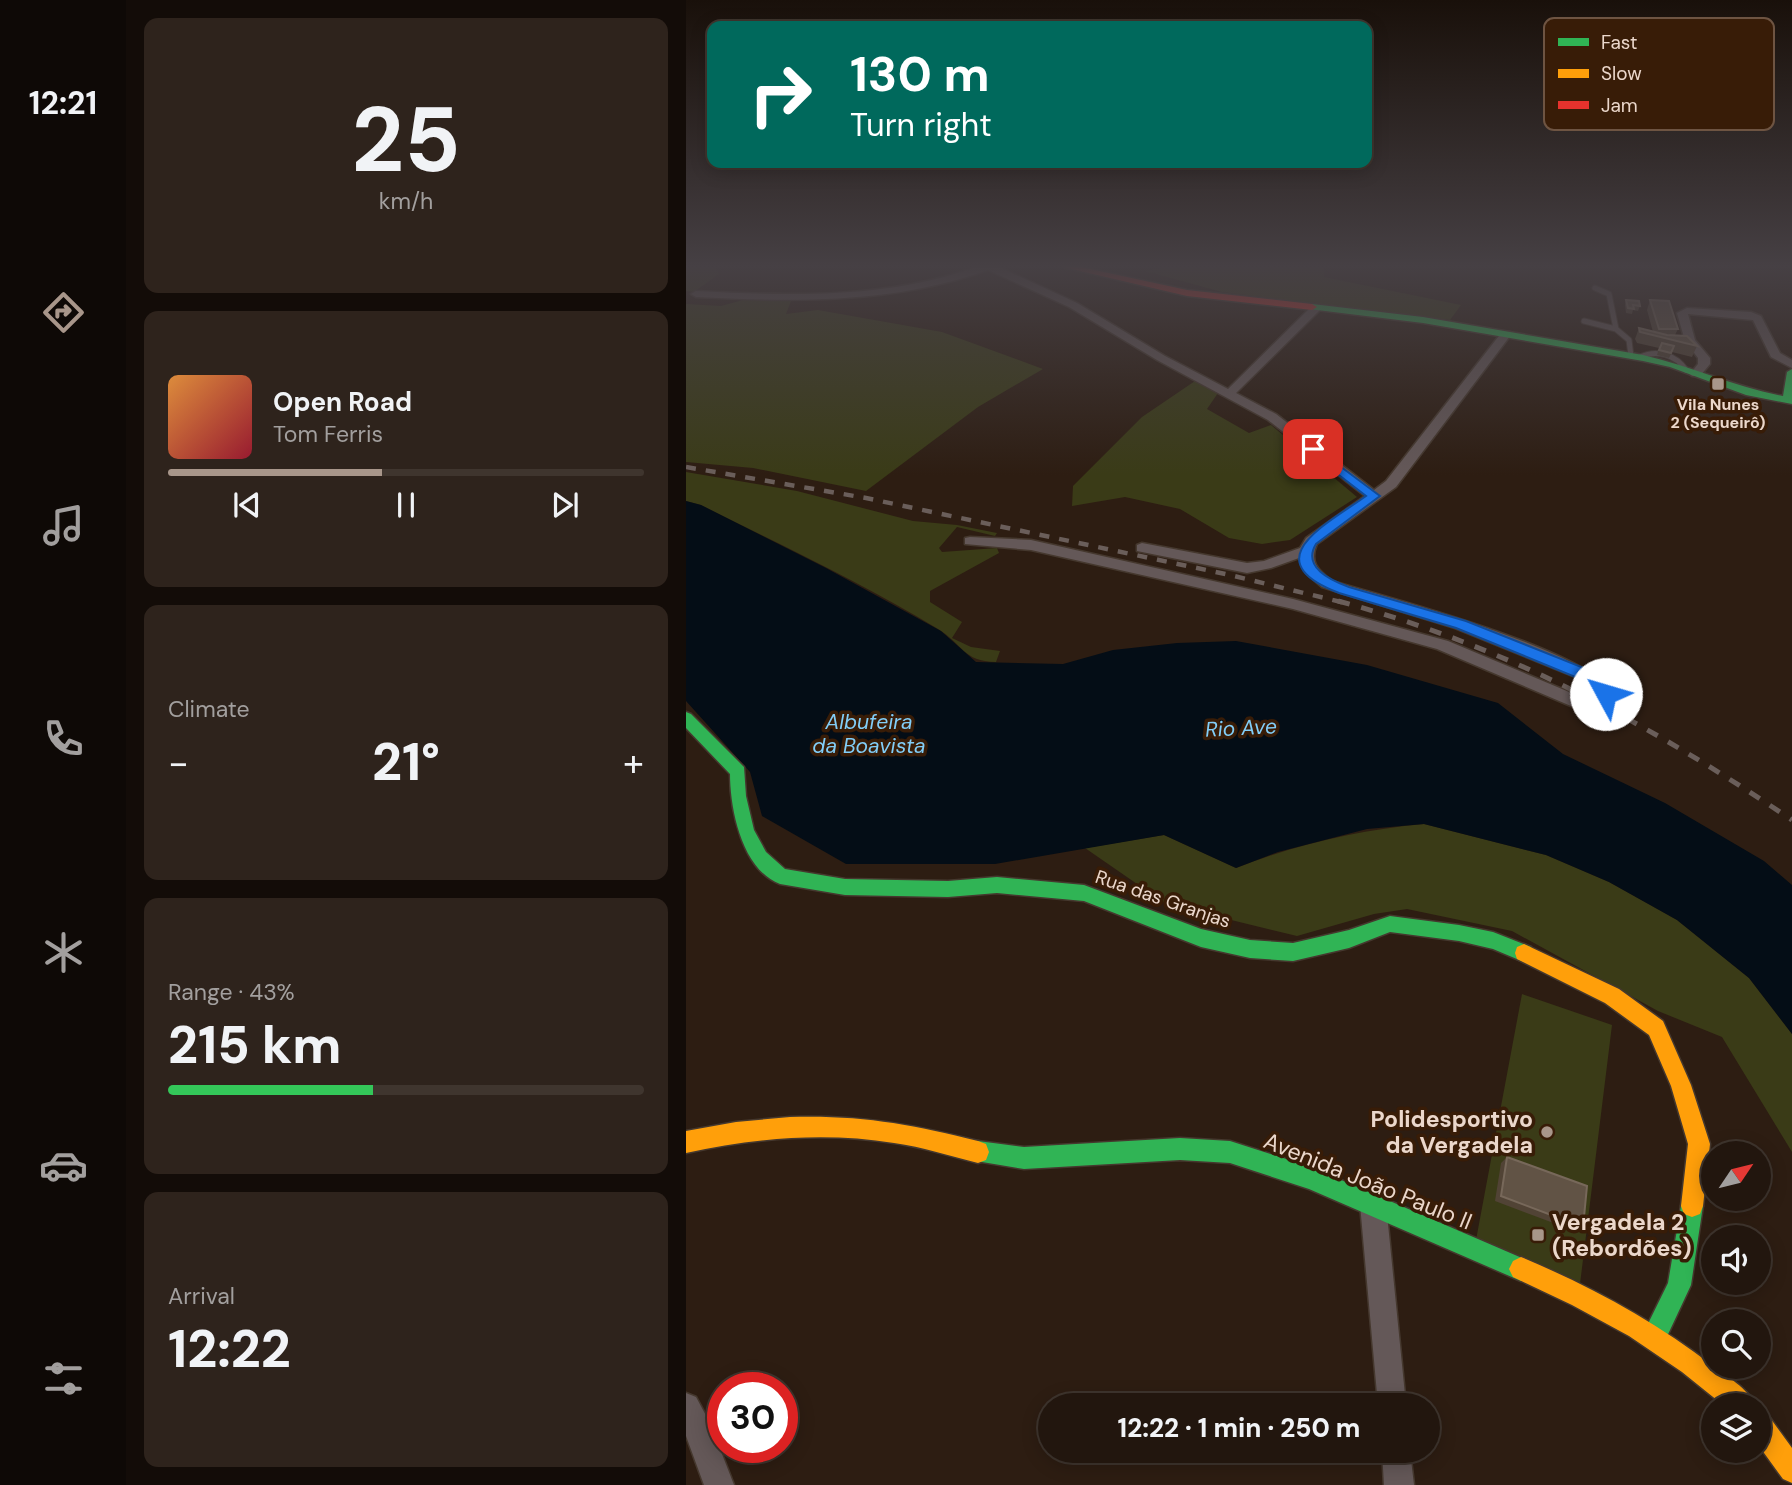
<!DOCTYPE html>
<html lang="en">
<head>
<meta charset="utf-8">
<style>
	body { margin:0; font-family:"DM Sans",sans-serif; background:#2e231c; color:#f1f3f6; height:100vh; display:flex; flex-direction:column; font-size:26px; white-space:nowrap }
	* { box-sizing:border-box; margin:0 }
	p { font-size:23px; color:#a29f9e }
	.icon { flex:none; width:38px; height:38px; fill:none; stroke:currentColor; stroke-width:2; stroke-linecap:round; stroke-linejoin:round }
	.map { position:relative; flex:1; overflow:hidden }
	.sheet { display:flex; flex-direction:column; gap:18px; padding:18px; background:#130c08; width:560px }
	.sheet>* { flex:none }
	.top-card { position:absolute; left:21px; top:21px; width:665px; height:147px; border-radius:14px; box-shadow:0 4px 18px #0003,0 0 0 2px #3f352e; background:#00695c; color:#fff; overflow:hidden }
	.needle { width:46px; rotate:55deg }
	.controls { position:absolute; left:1015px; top:1141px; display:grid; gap:14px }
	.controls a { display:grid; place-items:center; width:70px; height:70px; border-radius:50%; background:#22160e; box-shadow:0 4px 18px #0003,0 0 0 2px #3f352e; font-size:35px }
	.speed { position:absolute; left:21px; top:1372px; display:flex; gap:14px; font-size:35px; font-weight:700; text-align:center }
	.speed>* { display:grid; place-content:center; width:91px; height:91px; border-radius:50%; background:#22160e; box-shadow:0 4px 18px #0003,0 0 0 2px #3f352e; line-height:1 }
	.speed .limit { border:10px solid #d22; background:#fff; color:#111 }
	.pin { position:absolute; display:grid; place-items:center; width:60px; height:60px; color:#fff; margin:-30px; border-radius:14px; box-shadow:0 4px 10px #0006 }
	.me { position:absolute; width:77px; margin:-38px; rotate:309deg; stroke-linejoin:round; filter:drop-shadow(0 0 5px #0008) }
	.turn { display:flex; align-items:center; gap:24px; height:147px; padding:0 28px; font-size:32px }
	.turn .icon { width:91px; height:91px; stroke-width:2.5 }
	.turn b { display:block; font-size:49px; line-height:60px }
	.big { font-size:52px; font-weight:800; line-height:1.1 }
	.sheet .tile { flex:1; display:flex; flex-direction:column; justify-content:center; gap:10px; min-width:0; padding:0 24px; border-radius:14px; background:#2e231c }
	.sheet .dial { align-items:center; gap:0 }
	.dial b { font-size:91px; line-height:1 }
	.song { display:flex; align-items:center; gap:21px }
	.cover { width:84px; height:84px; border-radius:10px; background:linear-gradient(135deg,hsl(30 70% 55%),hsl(350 70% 35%)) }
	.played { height:7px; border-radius:4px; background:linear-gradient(90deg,#a8968a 45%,#3f352e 45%) }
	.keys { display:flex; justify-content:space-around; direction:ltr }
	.heat { display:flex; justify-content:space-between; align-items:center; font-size:38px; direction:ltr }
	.charge { height:10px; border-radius:5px; background:linear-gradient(90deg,#34c759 43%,#3f352e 0) }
	.trip { position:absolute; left:352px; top:1393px; width:402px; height:70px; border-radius:35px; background:#22160e; box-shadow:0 4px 18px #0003,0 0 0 2px #3f352e; font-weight:800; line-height:70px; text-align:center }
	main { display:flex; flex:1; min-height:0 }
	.tabs { display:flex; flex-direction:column; width:126px; justify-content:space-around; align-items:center; background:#0e0906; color:#a29f9e }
	.tabs .icon { width:49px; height:49px }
	.tabs .active { color:#a8968a }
	.tabs b { font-size:32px; color:#f1f3f6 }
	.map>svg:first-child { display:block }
</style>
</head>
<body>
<main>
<nav class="tabs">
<b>12:21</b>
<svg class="icon active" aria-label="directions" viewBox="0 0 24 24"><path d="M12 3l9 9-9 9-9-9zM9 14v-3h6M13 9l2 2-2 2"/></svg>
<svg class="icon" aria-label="music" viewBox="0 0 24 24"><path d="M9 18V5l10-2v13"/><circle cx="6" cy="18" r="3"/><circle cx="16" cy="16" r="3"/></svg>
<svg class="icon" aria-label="phone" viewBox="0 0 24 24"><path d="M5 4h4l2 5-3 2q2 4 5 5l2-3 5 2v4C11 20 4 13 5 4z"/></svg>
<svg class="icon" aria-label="climate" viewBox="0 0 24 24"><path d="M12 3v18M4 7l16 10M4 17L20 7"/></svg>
<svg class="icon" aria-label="car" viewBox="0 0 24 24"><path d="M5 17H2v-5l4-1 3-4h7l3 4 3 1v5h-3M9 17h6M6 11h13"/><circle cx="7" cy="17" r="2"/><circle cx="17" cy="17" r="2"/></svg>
<svg class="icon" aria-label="filters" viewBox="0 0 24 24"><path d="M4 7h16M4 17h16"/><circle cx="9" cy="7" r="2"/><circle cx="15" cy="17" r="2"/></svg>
</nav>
<section class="sheet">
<div class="tile dial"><b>25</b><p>km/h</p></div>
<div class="tile">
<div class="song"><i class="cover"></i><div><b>Open Road</b><p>Tom Ferris</p></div></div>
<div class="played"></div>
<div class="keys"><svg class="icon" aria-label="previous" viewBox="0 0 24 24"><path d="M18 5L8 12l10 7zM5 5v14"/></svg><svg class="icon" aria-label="pause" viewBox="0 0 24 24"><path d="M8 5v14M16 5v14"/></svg><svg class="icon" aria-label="next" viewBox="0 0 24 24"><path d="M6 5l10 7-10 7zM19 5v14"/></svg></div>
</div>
<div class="tile"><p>Climate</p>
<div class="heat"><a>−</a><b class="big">21°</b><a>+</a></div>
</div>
<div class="tile"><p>Range · 43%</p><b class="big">215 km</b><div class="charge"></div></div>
<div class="tile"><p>Arrival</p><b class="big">12:22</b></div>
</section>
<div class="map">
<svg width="1106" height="1485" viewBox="0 0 1106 1485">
	<rect width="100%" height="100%" fill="#2d1d12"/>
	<!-- green -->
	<path fill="#3a3b17" d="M0 267H30L33 274 8 292 0 291Z
		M481 267H638V277L775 305 764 320 536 292 459 271Z
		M57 300 105 301 100 314 132 310 256 332 357 369 292 407 180 491 67 468 0 462V304L35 306Z
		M509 381 532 393 521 409 563 433 585 425 671 497 604 540 576 544 543 538 494 509 439 497 386 506 387 486 456 417Z
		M0 472 111 491 227 521 271 525 311 533 309 536 271 527 253 548 256 552 311 548 313 553 244 591V602L276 622 266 638 285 647 314 651 310 662C276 661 278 645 252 629 176 583 95 545 15 505L0 501Z
		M738 824 860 855 923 882 991 920 1063 978 1106 1034V1152L1036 1037 972 1011 826 931 721 909 688 914 611 936 480 904 399 848 478 835 550 868C611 844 673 830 738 824Z
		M836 994 926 1025 894 1284 790 1240Z"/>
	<!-- water -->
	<path fill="#040d16" d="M0 501 15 505 140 568 255 631 290 662 377 664 427 650 491 643 550 641 681 665 812 703 877 754 979 803 1078 861 1106 885V1034L1063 978 991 920 923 882 860 855 738 824 681 829 592 852 550 868 478 835 309 864H160L76 816 64 772 0 701Z"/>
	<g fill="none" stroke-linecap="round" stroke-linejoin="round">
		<!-- lane casing -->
		<g stroke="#45382e" stroke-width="7">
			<path id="lane" d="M909 288 923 294 930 329 943 340 945 356
				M898 321 930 329
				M954 357C971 349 990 355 1000 370"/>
		</g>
		<!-- street casing -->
		<g stroke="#45382e" stroke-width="3">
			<path id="street" d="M290 267H313L391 303 479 356 542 389 626 306H634V310L550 393 590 414 688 490 700 481 816 332H824V336L710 487 631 544C623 562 632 570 646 581 701 597 903 650 928 694L924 706 907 712 892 709 751 649 607 609 345 550 279 544V538L284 537 345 540 607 599 762 641 895 697 906 700 911 696 892 678 769 628 636 587 620 573 613 558 585 568 561 573 451 551V545L456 543 561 563 578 561 614 548 620 538 679 496 582 420 471 360 383 307 302 270C207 304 109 302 10 297L5 294 10 291C104 296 200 299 290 267Z
				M1001 308 1065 312 1075 316 1094 353 1106 360V368L1085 357 1067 320 1002 314 1009 340 1024 358V364L1014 376H1006L1004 374 1012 364V358L999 341 991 313Z
				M687 1191 696 1195 700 1204 720 1405H692L674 1204 678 1195Z
				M0 1393 10 1397 24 1423 48 1485H18L0 1436Z
				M696 1451H724L728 1485H698Z"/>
		</g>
		<!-- fast casing -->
		<g stroke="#45382e" stroke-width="3">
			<path id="fast" d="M626 304 737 317 957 355C1005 366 1049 387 1097 396L1101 372 1106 369V404L1060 395 984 367 957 361 737 323 623 309 621 307Z
				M0 712 5 714 58 767 60 796 68 830 80 852 99 869 159 879 262 881 311 877 398 885 515 929 564 940 607 943 663 930 704 916 773 925 807 932 845 947 847 953 845 959 838 962 807 949 773 941 704 932 663 948 607 961 564 958 515 947 398 901 311 893 262 897 159 895 94 884C56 870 44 809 44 774L0 728Z
				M494 1138 544 1141 625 1167 843 1261 847 1269 843 1277 835 1281 623 1189 544 1163 494 1160 338 1169 284 1160 281 1152 284 1144 292 1141 338 1147Z
				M1006 1195 1014 1198 1017 1206 1005 1285 977 1345 968 1348 959 1345 956 1336 982 1283 995 1206 998 1198Z"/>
		</g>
		<!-- slow casing -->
		<g stroke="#45382e" stroke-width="3">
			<path id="slow" d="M838 944 933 989 977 1021 1005 1085 1024 1144 1017 1206 1014 1214 1006 1217 998 1214 995 1206 1002 1144 985 1086 963 1035 919 1003 831 959 829 953 831 947Z
				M104 1117C175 1115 224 1124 292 1141L300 1144 303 1152 300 1160 292 1163C264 1156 237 1147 208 1143 139 1132 68 1138 0 1153V1131L50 1122Z
				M835 1257C904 1286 969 1321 1027 1366 1040 1376 1062 1388 1069 1405H1037L996 1372 943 1336 886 1305 827 1277 823 1269 827 1261Z
				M1073 1411 1082 1415 1106 1448V1483L1097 1479 1073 1446Z"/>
		</g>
		<!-- jam casing -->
		<g stroke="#45382e" stroke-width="3">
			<path id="jam" d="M377 267H395L501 290 626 304 631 307 626 310 501 296Z"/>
		</g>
		<!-- lane -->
		<use href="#lane" stroke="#645858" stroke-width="5"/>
		<!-- street -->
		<use href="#street" fill="#645858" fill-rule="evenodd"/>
		<!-- fast -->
		<use href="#fast" fill="#30b455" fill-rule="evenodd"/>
		<!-- slow -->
		<use href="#slow" fill="#ff9f0a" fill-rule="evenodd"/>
		<!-- jam -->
		<use href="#jam" fill="#e5322d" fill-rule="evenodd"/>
		<!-- rail-far1 -->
		<path stroke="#6a5e5a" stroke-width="4.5" stroke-dasharray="10 10" stroke-linecap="butt" d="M0 467 180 498 544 575 659 603"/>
		<!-- rail -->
		<path stroke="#6a5e5a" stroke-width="5" stroke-dasharray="12 12" stroke-linecap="butt" d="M652 601C823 647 960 722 1106 820"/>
	</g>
	<!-- wall -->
	<path fill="#514335" d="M940 300 954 306 952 311 947 310 946 314 940 313 939 305Z
		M964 300 992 329 989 335 1011 346 1006 357 986 352 983 358 971 355 973 348 951 343 949 339 953 328 967 332 961 310Z
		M821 1157 897 1227 889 1231 809 1201 815 1163Z"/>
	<!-- building -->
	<path fill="#615345" stroke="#77685a" stroke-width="2" d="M940 300 953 301 954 306 947 305 948 309 942 308Z
		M964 300 983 301 992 329H973Z
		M953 328 981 335 1001 336 1011 346 954 332Z
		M976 343 988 346 985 353 973 350Z
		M821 1157 901 1186 897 1227 815 1196Z"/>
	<!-- sky -->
	<linearGradient id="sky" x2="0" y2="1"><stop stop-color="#19100a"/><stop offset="0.56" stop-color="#464044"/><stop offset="1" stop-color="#464044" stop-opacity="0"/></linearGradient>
	<rect width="1106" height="475" fill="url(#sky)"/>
	<!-- route -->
	<path fill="#1a73e8" stroke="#114b97" stroke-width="2" d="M627 446 694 496 630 544C616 567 644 580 663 587L780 621 903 670 926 690 928 694 926 698H915L892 678 770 628 653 593C567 560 641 524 680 496L623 452 621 449Z"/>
	<!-- markers -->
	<g fill="#a8968a" stroke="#381c07" stroke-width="2.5">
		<rect x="1025" y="377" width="14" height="14" rx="3.5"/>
		<circle cx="861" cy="1132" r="7"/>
		<rect x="845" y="1228" width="14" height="14" rx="3.5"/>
	</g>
	<g text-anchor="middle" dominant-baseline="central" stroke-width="7" stroke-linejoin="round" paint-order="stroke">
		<!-- far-poi labels -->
		<g font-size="16" font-weight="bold" fill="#ebd7cb" stroke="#381c07">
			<text x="1032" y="404">Vila Nunes<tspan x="1032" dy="18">2 (Sequeirô)</tspan></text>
		</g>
		<!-- street labels -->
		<g font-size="19" fill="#ebd7cb" stroke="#381c07">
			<text transform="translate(477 899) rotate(19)">Rua das Granjas</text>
		</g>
		<!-- water labels -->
		<g font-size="21" font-style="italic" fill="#82cef8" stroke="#381c07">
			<text x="183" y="722">Albufeira<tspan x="183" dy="24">da Boavista</tspan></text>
			<text transform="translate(555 728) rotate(-3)">Rio Ave</text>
		</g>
		<!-- near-poi labels -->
		<g font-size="23" font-weight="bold" fill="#ebd7cb" stroke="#381c07" text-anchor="end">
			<text x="847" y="1119">Polidesportivo<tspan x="847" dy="26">da Vergadela</tspan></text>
			<text x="866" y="1222" text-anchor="start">Vergadela 2<tspan x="866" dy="26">(Rebordões)</tspan></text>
		</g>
		<!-- near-street labels -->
		<g font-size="23" fill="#ebd7cb" stroke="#381c07">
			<text transform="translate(682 1181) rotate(22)">Avenida João Paulo II</text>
		</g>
	</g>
	<!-- legend -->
	<rect x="858" y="18" width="230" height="112" rx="10" fill="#381c07" stroke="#6e5442" stroke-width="2"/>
	<rect x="872" y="38" width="31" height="8" fill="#30b455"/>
	<rect x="872" y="69" width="31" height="9" fill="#ff9f0a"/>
	<rect x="872" y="101" width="31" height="8" fill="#e5322d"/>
	<g font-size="19" fill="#ebd7cb">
		<text x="915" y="49">Fast</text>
		<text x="915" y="80">Slow</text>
		<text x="915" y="112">Jam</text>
	</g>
</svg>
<div class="controls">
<a><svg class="needle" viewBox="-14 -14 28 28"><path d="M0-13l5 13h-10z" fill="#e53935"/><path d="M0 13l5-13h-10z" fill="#a29f9e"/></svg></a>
<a><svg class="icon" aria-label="sound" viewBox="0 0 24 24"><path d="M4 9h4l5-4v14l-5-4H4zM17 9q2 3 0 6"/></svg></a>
<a><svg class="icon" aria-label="search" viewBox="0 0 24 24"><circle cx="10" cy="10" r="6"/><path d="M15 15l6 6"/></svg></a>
<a><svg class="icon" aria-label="layers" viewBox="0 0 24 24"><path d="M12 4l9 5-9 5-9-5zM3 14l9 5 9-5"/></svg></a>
</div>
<div class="speed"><div class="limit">30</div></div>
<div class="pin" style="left:627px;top:449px;background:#d93025"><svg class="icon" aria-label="arrive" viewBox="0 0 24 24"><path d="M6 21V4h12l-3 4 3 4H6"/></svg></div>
<svg class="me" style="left:920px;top:694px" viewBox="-20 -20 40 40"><circle r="19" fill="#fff"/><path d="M0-13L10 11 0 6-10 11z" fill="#1a73e8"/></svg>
<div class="trip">12:22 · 1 min · 250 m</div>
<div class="top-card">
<div class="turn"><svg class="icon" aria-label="right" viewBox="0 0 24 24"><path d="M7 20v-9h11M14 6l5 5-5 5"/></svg><div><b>130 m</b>Turn right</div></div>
</div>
</div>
</main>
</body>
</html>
